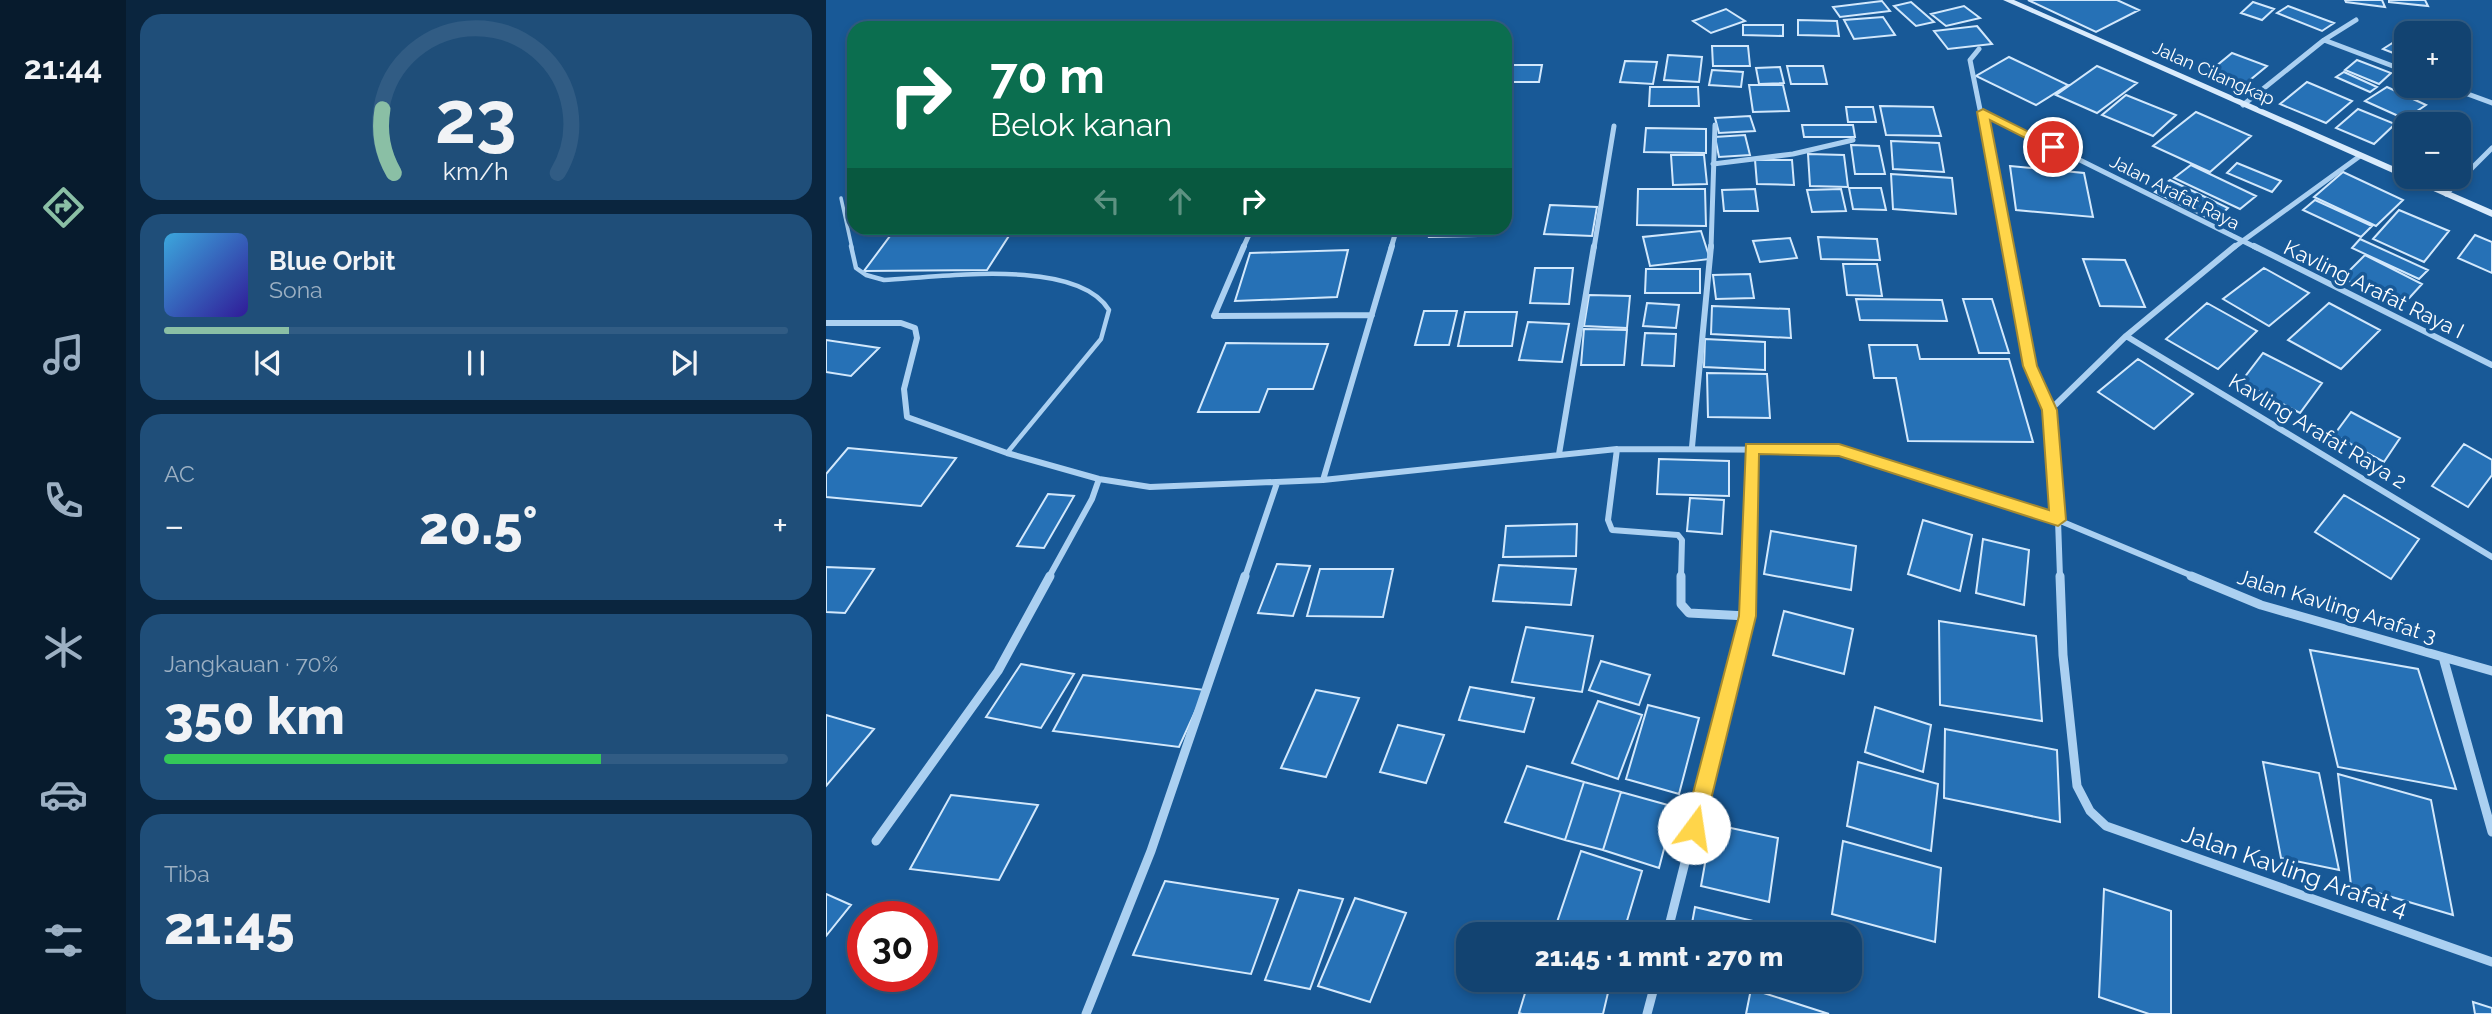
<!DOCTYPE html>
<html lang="id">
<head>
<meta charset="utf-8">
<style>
	body { margin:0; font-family:Raleway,sans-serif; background:#1f4e79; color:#f1f3f6; height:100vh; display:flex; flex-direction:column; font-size:26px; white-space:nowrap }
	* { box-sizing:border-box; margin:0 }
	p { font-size:23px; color:#9cb0c3 }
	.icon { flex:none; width:38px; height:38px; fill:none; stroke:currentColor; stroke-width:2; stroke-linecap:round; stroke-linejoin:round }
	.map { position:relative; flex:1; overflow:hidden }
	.sheet { display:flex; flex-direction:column; gap:14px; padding:14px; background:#0a253e; width:700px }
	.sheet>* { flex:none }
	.top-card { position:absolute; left:21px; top:21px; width:665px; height:214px; border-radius:21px; box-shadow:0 4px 10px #0003,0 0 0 2px #315c84; background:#0b6e4f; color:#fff; overflow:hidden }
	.controls { position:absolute; left:1568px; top:21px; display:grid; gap:14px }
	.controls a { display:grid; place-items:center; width:77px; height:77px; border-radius:14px; background:#124371; box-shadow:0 4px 10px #0003,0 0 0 2px #315c84; font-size:35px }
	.speed { position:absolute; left:21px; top:901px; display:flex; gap:14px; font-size:35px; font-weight:700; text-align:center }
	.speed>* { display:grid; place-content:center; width:91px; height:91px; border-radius:50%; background:#124371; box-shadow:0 4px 10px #0003,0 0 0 2px #315c84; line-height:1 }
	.speed .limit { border:10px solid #d22; background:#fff; color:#111 }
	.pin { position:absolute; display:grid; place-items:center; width:60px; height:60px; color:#fff; margin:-30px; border:4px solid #fff; border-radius:50%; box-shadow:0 2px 7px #0007 }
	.me { position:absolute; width:77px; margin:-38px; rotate:14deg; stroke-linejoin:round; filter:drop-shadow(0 0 5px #0008) }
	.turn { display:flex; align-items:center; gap:24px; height:147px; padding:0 28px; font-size:32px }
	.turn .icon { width:91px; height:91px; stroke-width:2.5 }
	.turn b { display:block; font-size:49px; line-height:60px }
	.lanes { display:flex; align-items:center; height:66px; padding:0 28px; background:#0003; justify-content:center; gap:35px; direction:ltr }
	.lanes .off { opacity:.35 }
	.big { font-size:52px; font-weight:800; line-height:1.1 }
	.sheet .tile { flex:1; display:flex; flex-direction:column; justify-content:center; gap:10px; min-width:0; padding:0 24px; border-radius:21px; background:#1f4e79 }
	.sheet .dial { align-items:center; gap:0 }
	.dial svg { height:182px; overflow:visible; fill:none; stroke:#315c84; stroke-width:7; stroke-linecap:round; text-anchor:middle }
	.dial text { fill:#f1f3f6; stroke:none }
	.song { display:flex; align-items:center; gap:21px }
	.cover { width:84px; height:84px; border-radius:10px; background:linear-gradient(135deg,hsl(200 70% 55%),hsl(250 70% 35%)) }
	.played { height:7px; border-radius:4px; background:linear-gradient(90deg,#8abfa5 20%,#315c84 20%) }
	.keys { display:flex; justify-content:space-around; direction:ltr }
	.heat { display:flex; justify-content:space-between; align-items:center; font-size:38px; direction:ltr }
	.charge { height:10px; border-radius:5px; background:linear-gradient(90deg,#34c759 70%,#315c84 0) }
	.trip { position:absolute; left:630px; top:922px; width:406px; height:70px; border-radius:21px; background:#124371; box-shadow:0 4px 10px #0003,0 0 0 2px #315c84; font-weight:800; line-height:70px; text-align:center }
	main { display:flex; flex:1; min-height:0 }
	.dock { display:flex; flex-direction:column; width:126px; justify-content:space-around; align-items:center; background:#071b2d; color:#9cb0c3 }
	.dock .icon { width:49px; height:49px }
	.dock .active { color:#8abfa5 }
	.dock b { font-size:32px; color:#f1f3f6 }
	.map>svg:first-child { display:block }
</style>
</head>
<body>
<main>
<nav class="dock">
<b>21:44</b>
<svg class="icon active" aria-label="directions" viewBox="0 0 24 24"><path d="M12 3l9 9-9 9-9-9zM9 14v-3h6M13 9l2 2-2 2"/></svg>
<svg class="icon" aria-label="music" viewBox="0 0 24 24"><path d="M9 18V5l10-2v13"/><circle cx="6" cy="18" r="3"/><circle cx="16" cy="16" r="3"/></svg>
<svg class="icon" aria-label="phone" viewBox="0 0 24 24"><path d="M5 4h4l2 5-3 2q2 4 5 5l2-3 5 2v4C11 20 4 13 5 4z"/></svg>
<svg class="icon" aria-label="climate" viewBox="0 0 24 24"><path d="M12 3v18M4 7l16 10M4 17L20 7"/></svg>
<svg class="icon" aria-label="car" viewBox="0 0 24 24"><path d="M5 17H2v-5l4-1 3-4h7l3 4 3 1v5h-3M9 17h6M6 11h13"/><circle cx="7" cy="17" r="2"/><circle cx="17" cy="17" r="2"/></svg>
<svg class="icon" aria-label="filters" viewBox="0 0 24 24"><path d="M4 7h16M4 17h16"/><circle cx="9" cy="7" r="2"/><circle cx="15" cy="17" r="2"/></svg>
</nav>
<section class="sheet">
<div class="tile dial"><svg viewBox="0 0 100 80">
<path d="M14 69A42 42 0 1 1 86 69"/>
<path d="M14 69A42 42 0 0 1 9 41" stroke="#8abfa5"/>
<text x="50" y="56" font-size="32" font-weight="700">23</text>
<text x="50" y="72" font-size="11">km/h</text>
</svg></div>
<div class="tile">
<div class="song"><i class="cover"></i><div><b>Blue Orbit</b><p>Sona</p></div></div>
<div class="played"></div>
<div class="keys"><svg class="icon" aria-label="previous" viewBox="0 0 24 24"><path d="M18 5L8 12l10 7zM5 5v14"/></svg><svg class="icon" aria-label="pause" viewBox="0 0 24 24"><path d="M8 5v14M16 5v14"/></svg><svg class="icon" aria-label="next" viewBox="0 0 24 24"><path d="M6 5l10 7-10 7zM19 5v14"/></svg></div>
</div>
<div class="tile"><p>AC</p>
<div class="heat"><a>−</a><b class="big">20.5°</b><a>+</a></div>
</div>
<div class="tile"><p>Jangkauan · 70%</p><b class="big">350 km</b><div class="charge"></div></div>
<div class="tile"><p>Tiba</p><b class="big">21:45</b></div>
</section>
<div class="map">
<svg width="1666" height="1014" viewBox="0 0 1666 1014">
	<rect width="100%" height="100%" fill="#185997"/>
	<!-- building -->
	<path fill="#2671b6" stroke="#d2e8fc" stroke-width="2" d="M1202 0H1291L1313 10 1270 32Z
		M1519 0H1556L1559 7 1520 2Z
		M1563 0H1599L1602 6 1563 2Z
		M1056 1 1064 11 1014 17 1007 7Z
		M1085 2 1108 22 1090 26 1068 6Z
		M1427 2 1448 9 1436 20 1415 13Z
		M1138 6 1154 18 1120 26 1105 14Z
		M1462 6 1508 23 1496 31 1451 13Z
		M900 9 919 21 885 33 867 21Z
		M1057 17 1069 35 1028 39 1018 20Z
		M972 20 1011 21 1013 36 972 35Z
		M917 25H957V36L917 35Z
		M1151 26 1166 44 1122 49 1108 31Z
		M1579 35 1580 58 1557 49Z
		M886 46H922L924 66H887Z
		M1406 53 1441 66 1413 89 1378 76Z
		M842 55 876 57 873 82 838 80Z
		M1183 57 1242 85 1210 105 1150 76Z
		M1531 60 1565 73 1553 84 1519 70Z
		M799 61 831 62 827 84 794 82Z
		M679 65H716L713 82H679Z
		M961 66H997L1001 84H965Z
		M1271 66 1311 83 1271 113 1230 95Z
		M954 67 958 83 933 84 930 68Z
		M886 70 917 72 915 87 883 85Z
		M1518 72 1551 87 1544 92 1510 77Z
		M1481 82 1526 101 1500 123 1454 104Z
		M923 85H957L963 111 927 112Z
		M824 87H872L873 106H823Z
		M1561 87 1600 105 1579 119 1539 101Z
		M1300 95 1350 115 1327 136 1276 115Z
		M1054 106 1107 107 1115 136 1060 135Z
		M1020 107H1047L1050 122H1022Z
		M1532 109 1569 124 1548 144 1510 128Z
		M1370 112 1425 136 1384 172 1327 146Z
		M924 116 929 131 893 133 889 118Z
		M976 125H1027L1029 137H978Z
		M820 128 880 129V153L818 152Z
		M919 135 924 155 893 157 889 137Z
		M1065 141 1113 143 1118 172 1067 169Z
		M1025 145 1053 146 1059 174H1029Z
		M982 154 1018 155 1022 187 984 186Z
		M845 155H878L881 184 847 185Z
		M929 160H966L968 185 931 184Z
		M1411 163 1455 181 1446 192 1401 173Z
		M1365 165 1430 196 1414 209 1348 178Z
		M1184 166 1258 173 1267 217 1190 210Z
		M1517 172 1577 200 1550 226 1488 197Z
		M1065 174 1126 178 1130 214 1067 209Z
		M1344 180 1402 208 1388 221 1329 192Z
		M1023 188H1055L1060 210 1027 209Z
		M812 189H879L880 226 811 225Z
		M929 189 932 211H898L896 190Z
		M1015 189 1020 211 986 212 981 190Z
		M1489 200 1546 226 1535 237 1477 210Z
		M724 205 771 207 766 236 718 234Z
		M1573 210 1623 231 1598 262 1547 239Z
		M70 228H188L161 270 38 271Z
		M605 228H652L651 236 603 237Z
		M875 231 884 259 824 266 817 237Z
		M1649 235 1666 242V273L1632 258Z
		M992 237 1051 239 1054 260 995 259Z
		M964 238 971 258 934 262 927 241Z
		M1534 239 1602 270 1593 279 1526 248Z
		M522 250 511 297 409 301 424 253Z
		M1539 255 1596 284 1575 307 1516 278Z
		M1257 259 1299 260 1319 307 1274 306Z
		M1017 264H1051L1056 296 1021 295Z
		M709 268H747L743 304 704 303Z
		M1438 268 1483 293 1443 326 1397 299Z
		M820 269H874V293H819Z
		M924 274 928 298 890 299 887 275Z
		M763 295 804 296 801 328 758 326Z
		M1030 299 1116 300 1121 321 1034 320Z
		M1137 299H1166L1183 353H1153Z
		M821 303 853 305 850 328 817 326Z
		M1381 303 1431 331 1392 369 1340 339Z
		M1503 303 1554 330 1515 369 1462 340Z
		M886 306 963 309 965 338 885 334Z
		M598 311H631L623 345H589Z
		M639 312H691L686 346H632Z
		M702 322 743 324 736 362 693 360Z
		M758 329 801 330 798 365H755Z
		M819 333 850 334 848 366 816 365Z
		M879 339 939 342V370L878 367Z
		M0 340 53 348 25 376 0 372Z
		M400 343 502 344 487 389H442L433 412H372Z
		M1043 345H1091L1094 359H1183L1207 442 1082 441 1070 378H1048Z
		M1437 353 1496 383 1474 413 1415 382Z
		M1312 359 1367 394 1328 429 1272 392Z
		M881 373 941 374 944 418 882 417Z
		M1525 412 1574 438 1558 462 1508 435Z
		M1638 444 1666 460V475L1642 507 1606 486Z
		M22 448 130 458 95 506 0 497V474Z
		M833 459 903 461V496L831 494Z
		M222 494 248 496 218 548 191 546Z
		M1518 495 1593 539 1565 579 1489 532Z
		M864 498 898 500 896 534 861 531Z
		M1097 520 1146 535 1134 591 1082 574Z
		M751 524 750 556 677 557 680 526Z
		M945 531 1030 546 1025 590 938 574Z
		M1157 539 1203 550 1198 605 1150 593Z
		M451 564 484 566 467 616 432 613Z
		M673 565 750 569 745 605 667 601Z
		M0 567 48 569 19 613 0 612Z
		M494 569H567L557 617 481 616Z
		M958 611 1027 629 1018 674 947 655Z
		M1113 621 1210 636 1216 721 1114 705Z
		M700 627 767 636 756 692 686 682Z
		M1484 650 1592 669 1630 789 1512 767Z
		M775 661 824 675 813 705 763 690Z
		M195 664 248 674 215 728 160 717Z
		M257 675 379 690 353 747 227 731Z
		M644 687 708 698 698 732 633 720Z
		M490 690 533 698 500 777 455 768Z
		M772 701 816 715 792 779 746 763Z
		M822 705 873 718 853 794 800 779Z
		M1049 707 1105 725 1097 772 1039 752Z
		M0 715 48 729 0 786Z
		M572 725 618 735 600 783 554 772Z
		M1119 729 1231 750 1234 822 1118 798Z
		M1032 762 1112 784 1105 851 1021 826Z
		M1437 762 1493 773 1513 870 1455 858Z
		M701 766 758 782 739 840 679 822Z
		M1512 774 1605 800 1627 915 1525 885Z
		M758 782 795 792 777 850 739 840Z
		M795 792 849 807 833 868 777 850Z
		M125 795 212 805 173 880 84 869Z
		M886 824 952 838 943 902 875 886Z
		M1017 841 1115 868 1109 942 1006 914Z
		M755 851 816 871 797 934H768L731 922Z
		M339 881 452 899 425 974 307 955Z
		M1278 889 1345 911V1014H1323L1273 997Z
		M473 890 517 899 484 989 439 980Z
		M0 894 25 905 0 936Z
		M529 898 580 913 544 1002 492 986Z
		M869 907 952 927 951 934H864Z
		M703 980H785L777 1014H696L693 1013Z
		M925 989 1003 1014H920Z
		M1647 1002 1666 1008V1014H1649Z"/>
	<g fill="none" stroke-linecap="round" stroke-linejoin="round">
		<!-- lane-far1 -->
		<path stroke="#abd0f1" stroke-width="3.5" d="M15 198 26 248"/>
		<!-- lane -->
		<path stroke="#abd0f1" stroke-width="4.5" d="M25 246 30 268 40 275 58 280C114 277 251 257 283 310L275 339 181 453"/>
		<!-- street-far2 -->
		<path stroke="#abd0f1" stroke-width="5" d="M1498 40 1580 71
			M1153 49 1144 60 1182 248
			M1620 86 1666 103
			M1417 105 1498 40 1530 20
			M1157 112 1431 248
			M887 164 967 154 1027 140
			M1620 194 1666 148
			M417 248 426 228
			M565 248 571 228
			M768 248 788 126
			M885 248 889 125
			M1407 248 1534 156"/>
		<!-- street-far1 -->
		<path stroke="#abd0f1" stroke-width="6" d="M418 246 388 316 546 315
			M1182 246 1204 366 1224 410
			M1428 246 1666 365
			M0 323H75L89 328 91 338 78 389 81 417 181 453 273 479 324 487 497 480 791 449 1013 450 1232 520 1224 410 1300 336 1409 246
			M1300 336 1666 557
			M866 447 885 246
			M791 449 782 520 786 530 852 535 856 540 855 577
			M733 454 768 246
			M497 480 566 246
			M223 577 266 499 273 479
			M419 577 451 483
			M922 577 926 448
			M1234 577 1232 520 1369 577"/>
		<!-- street -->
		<path stroke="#abd0f1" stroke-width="9" d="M855 576V604L863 613 921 616
			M1234 576 1237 655 1251 786 1264 811 1280 826 1666 962
			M1365 576 1435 605 1666 671
			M1617 657 1666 832
			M50 841 172 671 224 576
			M841 934 921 616 922 576
			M260 1014 325 851 419 576
			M821 1014 830 980"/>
		<!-- secondary -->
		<path fill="#d9ebfc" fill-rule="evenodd" d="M1177 0H1188L1580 172V177H1590L1666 210V217Z"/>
	</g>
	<!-- route -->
	<path fill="#ffd54a" stroke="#a68a30" stroke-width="2" d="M1157 109 1233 147 1223 150 1164 120 1211 366 1231 410 1240 520 1232 526 1013 456 933 454 930 616 878 828 875 835 868 838 861 835 858 828 913 616 920 444H1013L1223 510 1216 410 1197 366 1151 112Z"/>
	<g text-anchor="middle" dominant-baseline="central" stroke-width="7" stroke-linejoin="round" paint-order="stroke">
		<!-- far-street labels -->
		<g font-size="18" fill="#fff" stroke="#185997">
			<text transform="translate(1388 73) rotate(24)">Jalan Cilangkap</text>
			<text transform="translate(1349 192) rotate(27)">Jalan Arafat Raya</text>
		</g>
		<!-- street labels -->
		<g font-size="21" fill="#fff" stroke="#185997">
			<text transform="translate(1548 289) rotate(26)">Kavling Arafat Raya I</text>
			<text transform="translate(1492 431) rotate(31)">Kavling Arafat Raya 2</text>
			<text transform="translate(1511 606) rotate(17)">Jalan Kavling Arafat 3</text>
		</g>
		<!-- near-street labels -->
		<g font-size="24" fill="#fff" stroke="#185997">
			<text transform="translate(1469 871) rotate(19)">Jalan Kavling Arafat 4</text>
		</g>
	</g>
</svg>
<div class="controls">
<a>+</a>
<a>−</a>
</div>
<div class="speed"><div class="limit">30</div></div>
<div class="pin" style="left:1227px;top:147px;background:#d93025"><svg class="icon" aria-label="arrive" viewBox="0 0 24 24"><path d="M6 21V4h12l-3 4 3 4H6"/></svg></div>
<svg class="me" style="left:868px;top:828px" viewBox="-20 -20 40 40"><circle r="19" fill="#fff"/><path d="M0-13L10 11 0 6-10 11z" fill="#ffd54a"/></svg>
<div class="trip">21:45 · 1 mnt · 270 m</div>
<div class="top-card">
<div class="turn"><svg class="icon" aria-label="right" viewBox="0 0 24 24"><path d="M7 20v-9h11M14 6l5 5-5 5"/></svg><div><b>70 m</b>Belok kanan</div></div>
<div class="lanes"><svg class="icon off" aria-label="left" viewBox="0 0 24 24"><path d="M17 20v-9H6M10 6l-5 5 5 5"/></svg><svg class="icon off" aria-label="ahead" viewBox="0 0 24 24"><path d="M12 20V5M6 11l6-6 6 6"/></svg><svg class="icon" aria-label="right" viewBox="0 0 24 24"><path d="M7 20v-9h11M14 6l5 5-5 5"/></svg></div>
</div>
</div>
</main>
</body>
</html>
